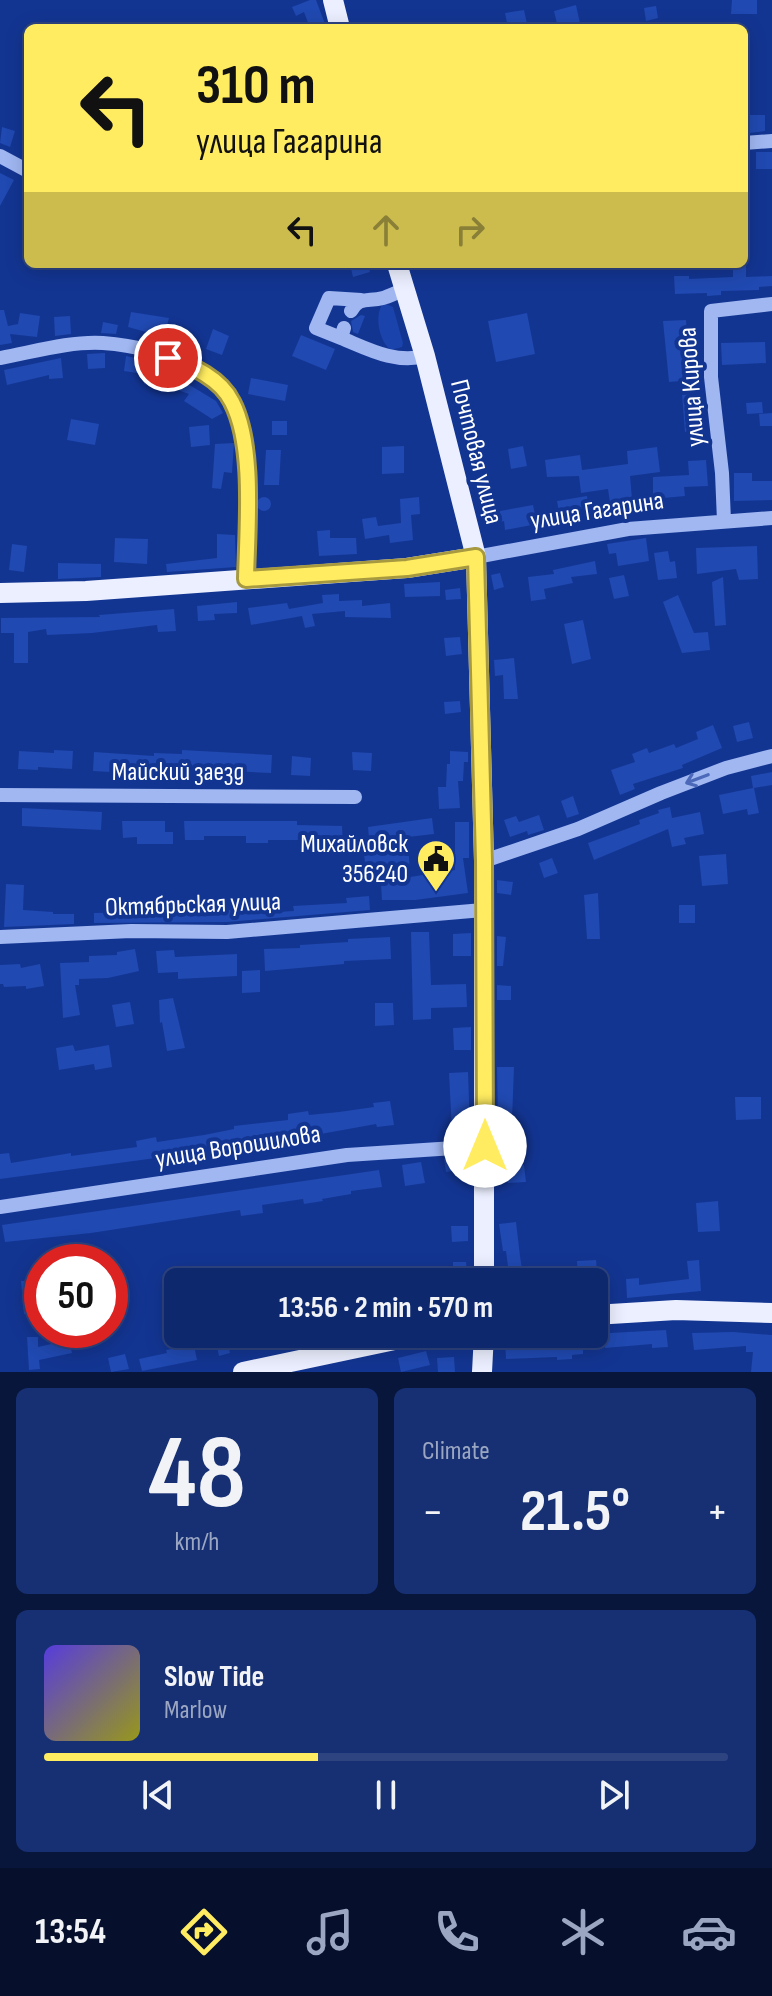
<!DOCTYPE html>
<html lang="en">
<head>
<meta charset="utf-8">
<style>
	body { margin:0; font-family:"Sofia Sans Condensed",sans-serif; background:#173073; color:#f1f3f6; height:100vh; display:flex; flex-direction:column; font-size:30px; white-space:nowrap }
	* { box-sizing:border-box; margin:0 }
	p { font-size:26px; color:#9ba6c2 }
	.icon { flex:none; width:44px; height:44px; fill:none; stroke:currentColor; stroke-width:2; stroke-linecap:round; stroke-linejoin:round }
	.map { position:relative; height:1372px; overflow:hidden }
	.details { display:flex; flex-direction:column; gap:16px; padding:16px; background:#08163c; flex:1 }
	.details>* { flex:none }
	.top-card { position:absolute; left:24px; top:24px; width:724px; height:244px; border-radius:12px; box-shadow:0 4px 20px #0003,0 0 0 2px #2e4481; background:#ffec61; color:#111; overflow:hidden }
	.speed { position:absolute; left:24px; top:1244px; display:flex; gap:16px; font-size:40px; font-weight:700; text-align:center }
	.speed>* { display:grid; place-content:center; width:104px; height:104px; border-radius:50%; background:#0e286e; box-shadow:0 4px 20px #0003,0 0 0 2px #2e4481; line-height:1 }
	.speed .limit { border:12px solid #d22; background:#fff; color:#111 }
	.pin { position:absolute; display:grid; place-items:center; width:68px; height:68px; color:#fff; margin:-34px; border:4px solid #fff; border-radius:50%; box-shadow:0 2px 8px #0007 }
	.me { position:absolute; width:88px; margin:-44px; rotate:0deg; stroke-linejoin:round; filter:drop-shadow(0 0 6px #0008) }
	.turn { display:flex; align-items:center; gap:28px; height:168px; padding:0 40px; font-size:36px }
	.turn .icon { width:104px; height:104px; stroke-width:2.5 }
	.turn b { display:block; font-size:56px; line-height:68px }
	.lanes { display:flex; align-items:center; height:76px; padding:0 40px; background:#0003; justify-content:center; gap:40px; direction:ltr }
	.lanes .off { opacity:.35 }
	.big { font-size:60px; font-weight:700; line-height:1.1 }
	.details .widget { flex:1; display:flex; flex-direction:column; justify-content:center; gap:12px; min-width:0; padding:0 28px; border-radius:12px; background:#173073 }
	.details .dial { align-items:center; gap:0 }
	.dial b { font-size:104px; line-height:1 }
	.song { display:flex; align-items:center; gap:24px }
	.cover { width:96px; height:96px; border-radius:12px; background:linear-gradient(135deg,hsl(250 70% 55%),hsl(60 70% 35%)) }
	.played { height:8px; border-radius:4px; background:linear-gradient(90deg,#ffec61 40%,#2e4481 40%) }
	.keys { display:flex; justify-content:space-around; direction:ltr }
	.heat { display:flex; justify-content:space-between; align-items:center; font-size:44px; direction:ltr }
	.details .tiles { flex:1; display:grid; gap:16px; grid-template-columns:1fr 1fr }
	.widget:last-child { grid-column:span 2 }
	.trip { position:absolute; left:164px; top:1268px; width:444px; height:80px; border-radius:12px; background:#0e286e; box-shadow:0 4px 20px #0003,0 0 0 2px #2e4481; font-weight:700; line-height:80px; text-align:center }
	.tab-bar { display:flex; height:128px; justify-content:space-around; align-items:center; background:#06102c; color:#9ba6c2 }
	.tab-bar .icon { width:56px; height:56px }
	.tab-bar .selected { color:#ffec61 }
	.tab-bar b { font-size:36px; color:#f1f3f6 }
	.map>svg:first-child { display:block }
</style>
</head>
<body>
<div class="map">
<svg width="772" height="1372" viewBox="0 0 772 1372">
	<rect width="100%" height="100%" fill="#133592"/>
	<!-- green -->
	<path fill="#1b43ac" d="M386 304 393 307 403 343 402 347 391 350C380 343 374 317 382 305Z"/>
	<!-- building -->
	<path fill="#2049b1" d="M310 0H316L325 24 314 28H310L304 12 296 16 292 7Z
		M732 0H757V14H731Z
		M576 5 581 28H558L554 11Z
		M656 6 658 18 646 21 644 8Z
		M524 10 528 28H508L505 13Z
		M749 115H765V131L749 133Z
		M2 127 15 131 10 147 0 143Z
		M756 152H772V169H756Z
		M0 173 14 180 0 206Z
		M350 264H368L370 272 353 277Z
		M746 266V277L772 276V286L759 287V290L721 291V295L707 296V293L675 294 674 276H689V279L733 277V267Z
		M0 310H4L8 326 18 324 20 313 40 316 37 337 10 334 12 343 0 345Z
		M131 312 169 318 164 337 128 327Z
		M527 313 535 354 496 362 488 321Z
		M361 315 365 316 358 334 353 332 351 321Z
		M70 316 71 334 55 336 54 317Z
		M686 320 691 391H697L701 431 685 432 681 381 669 382 663 321Z
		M103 322 118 325 116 334 101 333Z
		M213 329 229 336 222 355 206 349Z
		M301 335 335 349 326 370 292 356Z
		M765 342 766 363 722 365 721 343Z
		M105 353V368L88 369 87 354Z
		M126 356 140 359 137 373 124 371Z
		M61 358 63 378 49 379V375L7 385 4 370Z
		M148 370 173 377 175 371 185 375 190 378 188 384 216 401 223 413 212 419 184 401 189 394 158 383 157 388 144 384Z
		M251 378 288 385 285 401 248 394Z
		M762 402 763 413 747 414 746 403Z
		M772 413V426H760L759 414Z
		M71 419 99 424 95 445 67 440Z
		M272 421H287V435H272Z
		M209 425 210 445 191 447 189 427Z
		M234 443 232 473 224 472 221 489 212 488 215 444Z
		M404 446V473L382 474V447Z
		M523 446 527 466 511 469 508 449Z
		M657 447 660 472 630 476 632 499 610 503 608 489 581 493 579 476 547 477 545 460 580 455 582 470 628 464 627 451Z
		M266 450H281L279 485H264Z
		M706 460 708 486 684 487 685 496 653 499V477L689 475 688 461Z
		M734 473H752V481H772V500L734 501Z
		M587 496 589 512 560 517 557 501Z
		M257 504a7 7 0 1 1 14 0a7 7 0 1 1-14 0Z
		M419 497 420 514 411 515 413 540 390 543 389 535 365 539 362 519 376 517 378 526 401 523 400 499Z
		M533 505 537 524 505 530 504 521 486 526 483 514Z
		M330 530V538H356L357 554 319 556 317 531Z
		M217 534 235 535 236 567 167 572 166 564 217 558Z
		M115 538 148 539 147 564 114 562Z
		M646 538 649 561 618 566 616 553 609 554 607 544Z
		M12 544 27 546 24 572 9 570Z
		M757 546 758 579 739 580 736 569 697 574 696 548Z
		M668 551 670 562 675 561 677 578 658 580 654 553Z
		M595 561 597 574 571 577 573 583 544 589 546 599 531 601 528 577 554 574 553 570Z
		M58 563 101 564V577L58 579Z
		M500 573 504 587 494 590 491 575Z
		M624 575 629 596 614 599 609 578Z
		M723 577 726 625 715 626 712 582Z
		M440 582V596L405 597 404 584Z
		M460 588 461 599 446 600 445 590Z
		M339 594V601L362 600V606L390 603 391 618 345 617V611L312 614 315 626 305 628 302 616 251 625 248 608 287 603 289 609 323 603 322 595Z
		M678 595 694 633 708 632 710 650 682 653 663 602Z
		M237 602V613L214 614 215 620 198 621 197 606Z
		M174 609 176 631 158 632 157 625 92 633 47 635 46 629 28 632V663H14V633H1V618L100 617 99 615Z
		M583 620 591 659 572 664 564 624Z
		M460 637 462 654 446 656 444 638Z
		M514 658 518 699H504L503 675 495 676 494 660Z
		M460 701 461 712 445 714 444 702Z
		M749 722 753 738 737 742 733 726Z
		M713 725 722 748 682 765 683 768 633 784 635 789 620 795 611 770 635 762 632 754 647 748 649 753 674 744 676 748 698 739 696 732Z
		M54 750 73 751 72 769 38 767V770L18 769 19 751 54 753Z
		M182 750 272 755 271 773 173 768 172 772 145 771V774L93 771 94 752 154 756V753L182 754Z
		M450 751 468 752V762H464L463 781H458L460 808 439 809 438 787H446L447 764H450Z
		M352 752 372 753 371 771 353 770Z
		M292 756 311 758 310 776 291 775Z
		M772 772V785L754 788 759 813 748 815 747 809 723 814 719 795 753 788 751 776Z
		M573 796 579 814 567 818 561 801Z
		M670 807 672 818 700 812 704 834 684 838 686 844 672 847 668 829 594 860 588 843 640 824 639 820 659 813 658 810Z
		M22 808 102 812 101 830 22 826Z
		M539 815 544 830 528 835 527 831 510 837 504 820 516 816 519 822Z
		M432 818 434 834 408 837 410 877 455 870V822H469V858H463L468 893 415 900H382L380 868 366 870 362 840 369 839 368 827Z
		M122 821H165V832H173V844H137V837L123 838Z
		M184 821H297V825L342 826 343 848 312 847V840H268V843H246V836H204V840H185Z
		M726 854 728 884 702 886 699 856Z
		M552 858 558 873 544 878 539 863Z
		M497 880 513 882 511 895 497 893Z
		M6 884 24 885 23 910 53 912V914H74V924L4 927Z
		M598 893 600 939H587L584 895Z
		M369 896 370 910 227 922 94 923V913L140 912 141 899H161V913H196V905H210V911L260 908V913L294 911 293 906 347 903 346 898Z
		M679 905H695V923H679Z
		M411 932H429L431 985 466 984 467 1007 431 1008V1019L413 1020Z
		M471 933V956H453V934Z
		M497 936 506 937 503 966H497Z
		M390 937 391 959 344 961V964L265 971 264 949 300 948V945L348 942V939Z
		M135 949 139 971 108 978 79 979V985H75L80 1015 63 1018 60 963 89 962V956L117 955V952Z
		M174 950 175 957 237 954V976L178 979V972L158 973 156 951Z
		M20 964 21 968 40 964 44 986 26 989V986L4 987 3 984H0V965Z
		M260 970V992L242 993V971Z
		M497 985 511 986V1000H497Z
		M173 998 185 1048 167 1051 162 1022 160 1023 159 1000Z
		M130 1002 134 1024 116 1027 112 1005Z
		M375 1003H393L394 1025 375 1026Z
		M471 1027V1050H454L453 1028Z
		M73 1045 75 1051 109 1045 112 1067 95 1070 94 1064 59 1070 56 1048Z
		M497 1067H514L512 1120H498Z
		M468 1072 470 1130 452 1131 449 1073Z
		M735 1097H761V1119L736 1120Z
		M390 1101 394 1125 377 1127 376 1124 282 1141 0 1179V1154L9 1153 11 1163 71 1153V1156L100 1152 137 1147 136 1141 156 1137 157 1142 204 1135 234 1129V1126L288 1120V1114L308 1111 309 1115 339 1112 374 1107 373 1103Z
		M460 1158 461 1170 446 1172 444 1159Z
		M421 1162 425 1183 405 1186 402 1165Z
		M524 1165 526 1182 508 1183 506 1166Z
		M379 1170 382 1187 351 1191V1194L322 1199 323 1201 304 1204 303 1199 262 1205 263 1213 241 1216 240 1210 91 1233 5 1242 2 1225Z
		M718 1201 720 1231 698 1232 696 1203Z
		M516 1222 520 1256 524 1282H510L506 1251H503L499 1224Z
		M451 1226H468V1241L452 1242Z
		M596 1260 598 1278 578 1279 577 1261Z
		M699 1260 701 1291 627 1298 626 1279 639 1278V1285L689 1279 687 1261Z
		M453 1262H466L467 1272H453Z
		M21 1281H32L34 1313 24 1314Z
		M666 1330 668 1347 652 1348V1344L605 1348V1342L583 1344V1354L572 1355V1359L557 1360V1357L506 1359 505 1342 548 1338V1345L573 1343 572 1335Z
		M733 1332 772 1335V1372H751L753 1352H746V1346L694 1350 692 1333Z
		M229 1334H243L246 1345 232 1348Z
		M271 1334H282L285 1346 274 1349Z
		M27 1337H38V1347L69 1340 72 1353 39 1360 40 1369 29 1370Z
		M227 1340 230 1353 219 1356 216 1343Z
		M194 1345 197 1360 142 1371 139 1359 167 1353 166 1350Z
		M426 1351 430 1365 401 1372 398 1358Z
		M125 1354 129 1369 111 1372 108 1358Z
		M454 1357 455 1372H438L437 1358Z"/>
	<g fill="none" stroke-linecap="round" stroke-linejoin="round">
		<!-- minor -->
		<path stroke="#a0b7f2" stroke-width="14" d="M744 143 772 141
			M0 156 28 171
			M351 311C359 296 368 302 383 298 390 296 397 292 404 290
			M344 328 341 338C368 349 395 364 425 356
			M341 338 316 328 329 298 361 300
			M0 358C33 352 70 341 103 343 157 347 233 371 243 432 251 480 247 531 246 579
			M724 521 722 473 711 377V311L772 304
			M476 557 628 529 772 518
			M0 795 355 797
			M484 861 578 829 661 793 726 768 772 756
			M0 937 131 931 227 932 483 910
			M0 1207 347 1155 485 1146"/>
		<!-- major -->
		<path stroke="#ebefff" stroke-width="20" d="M333 0 340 28
			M397 264 425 356 476 557 484 861V1282
			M0 593 86 591 407 568 476 557
			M594 1315 676 1310 772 1313
			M243 1372 423 1334
			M482 1372 484 1334"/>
	</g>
	<!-- one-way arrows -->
	<defs><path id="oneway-shaft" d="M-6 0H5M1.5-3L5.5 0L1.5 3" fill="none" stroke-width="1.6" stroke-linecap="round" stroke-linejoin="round" transform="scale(2)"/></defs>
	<use stroke="#4b69b8" href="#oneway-shaft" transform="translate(697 779) rotate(159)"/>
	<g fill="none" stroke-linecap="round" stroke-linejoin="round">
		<!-- route casing -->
		<g stroke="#a6993f" stroke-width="20">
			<path id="route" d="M168 358C192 365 221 379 232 402 255 446 247 529 246 579L407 568 476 557 484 861 485 1146"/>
		</g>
		<!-- route -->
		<use href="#route" stroke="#ffec61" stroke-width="14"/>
	</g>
	<!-- icons -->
	<defs>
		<g id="civic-pin" transform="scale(2)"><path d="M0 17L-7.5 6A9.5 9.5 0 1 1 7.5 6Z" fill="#ffec61" stroke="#133592"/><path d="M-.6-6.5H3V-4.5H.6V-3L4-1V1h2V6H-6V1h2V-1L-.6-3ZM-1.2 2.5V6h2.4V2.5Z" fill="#111"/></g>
	</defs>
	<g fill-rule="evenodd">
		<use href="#civic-pin" x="436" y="859"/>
	</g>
	<g text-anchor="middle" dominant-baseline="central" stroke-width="8" stroke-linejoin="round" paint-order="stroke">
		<!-- street labels -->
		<g font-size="26" fill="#fff" stroke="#133592">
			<text transform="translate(692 387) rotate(-94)">улица Кирова</text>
			<text transform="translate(476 452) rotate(76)">Почтовая улица</text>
			<text transform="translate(597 511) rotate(-9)">улица Гагарина</text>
			<text x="178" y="772">Майский заезд</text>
			<text transform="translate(193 905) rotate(-2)">Октябрьская улица</text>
			<text transform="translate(238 1147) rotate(-9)">улица Ворошилова</text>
		</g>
		<!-- poi labels -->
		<g font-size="26" fill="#fff" stroke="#133592" text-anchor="end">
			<text x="408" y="844">Михайловск<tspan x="408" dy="30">356240</tspan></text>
		</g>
	</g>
</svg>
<div class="speed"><div class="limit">50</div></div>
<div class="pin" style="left:168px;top:358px;background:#d93025"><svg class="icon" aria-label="arrive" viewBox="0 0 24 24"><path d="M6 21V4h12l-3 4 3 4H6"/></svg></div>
<svg class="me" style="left:485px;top:1146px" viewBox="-20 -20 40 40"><circle r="19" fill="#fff"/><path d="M0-13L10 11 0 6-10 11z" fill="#ffec61"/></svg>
<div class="trip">13:56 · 2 min · 570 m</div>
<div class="top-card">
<div class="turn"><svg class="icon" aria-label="left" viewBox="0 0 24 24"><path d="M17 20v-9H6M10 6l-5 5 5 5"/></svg><div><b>310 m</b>улица Гагарина</div></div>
<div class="lanes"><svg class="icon" aria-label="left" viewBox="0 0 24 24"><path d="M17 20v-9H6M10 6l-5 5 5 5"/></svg><svg class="icon off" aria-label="ahead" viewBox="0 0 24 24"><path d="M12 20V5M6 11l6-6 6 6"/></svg><svg class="icon off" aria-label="right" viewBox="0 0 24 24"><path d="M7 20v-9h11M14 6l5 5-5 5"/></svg></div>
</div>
</div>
<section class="details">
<div class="tiles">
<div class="widget dial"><b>48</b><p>km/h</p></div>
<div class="widget"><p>Climate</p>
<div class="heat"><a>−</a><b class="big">21.5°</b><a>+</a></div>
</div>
<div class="widget">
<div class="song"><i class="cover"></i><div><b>Slow Tide</b><p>Marlow</p></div></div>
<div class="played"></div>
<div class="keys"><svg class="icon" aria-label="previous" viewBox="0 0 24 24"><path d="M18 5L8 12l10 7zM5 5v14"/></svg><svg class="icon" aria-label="pause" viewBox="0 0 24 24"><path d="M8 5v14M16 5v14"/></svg><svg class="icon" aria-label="next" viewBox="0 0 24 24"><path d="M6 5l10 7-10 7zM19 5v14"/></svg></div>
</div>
</div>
</section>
<nav class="tab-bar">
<b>13:54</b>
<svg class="icon selected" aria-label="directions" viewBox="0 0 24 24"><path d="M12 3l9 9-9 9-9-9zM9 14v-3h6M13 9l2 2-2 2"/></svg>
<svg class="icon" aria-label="music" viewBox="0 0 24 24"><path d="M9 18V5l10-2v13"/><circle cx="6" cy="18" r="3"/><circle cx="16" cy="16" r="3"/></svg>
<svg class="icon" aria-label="phone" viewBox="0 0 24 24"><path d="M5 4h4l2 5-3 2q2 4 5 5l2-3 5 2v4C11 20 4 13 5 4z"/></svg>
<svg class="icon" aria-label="climate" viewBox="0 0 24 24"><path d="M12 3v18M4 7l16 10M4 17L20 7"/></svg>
<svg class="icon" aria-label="car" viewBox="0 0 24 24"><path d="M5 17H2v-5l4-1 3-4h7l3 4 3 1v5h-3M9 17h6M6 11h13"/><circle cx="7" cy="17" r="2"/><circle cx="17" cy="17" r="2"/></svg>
</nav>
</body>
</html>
